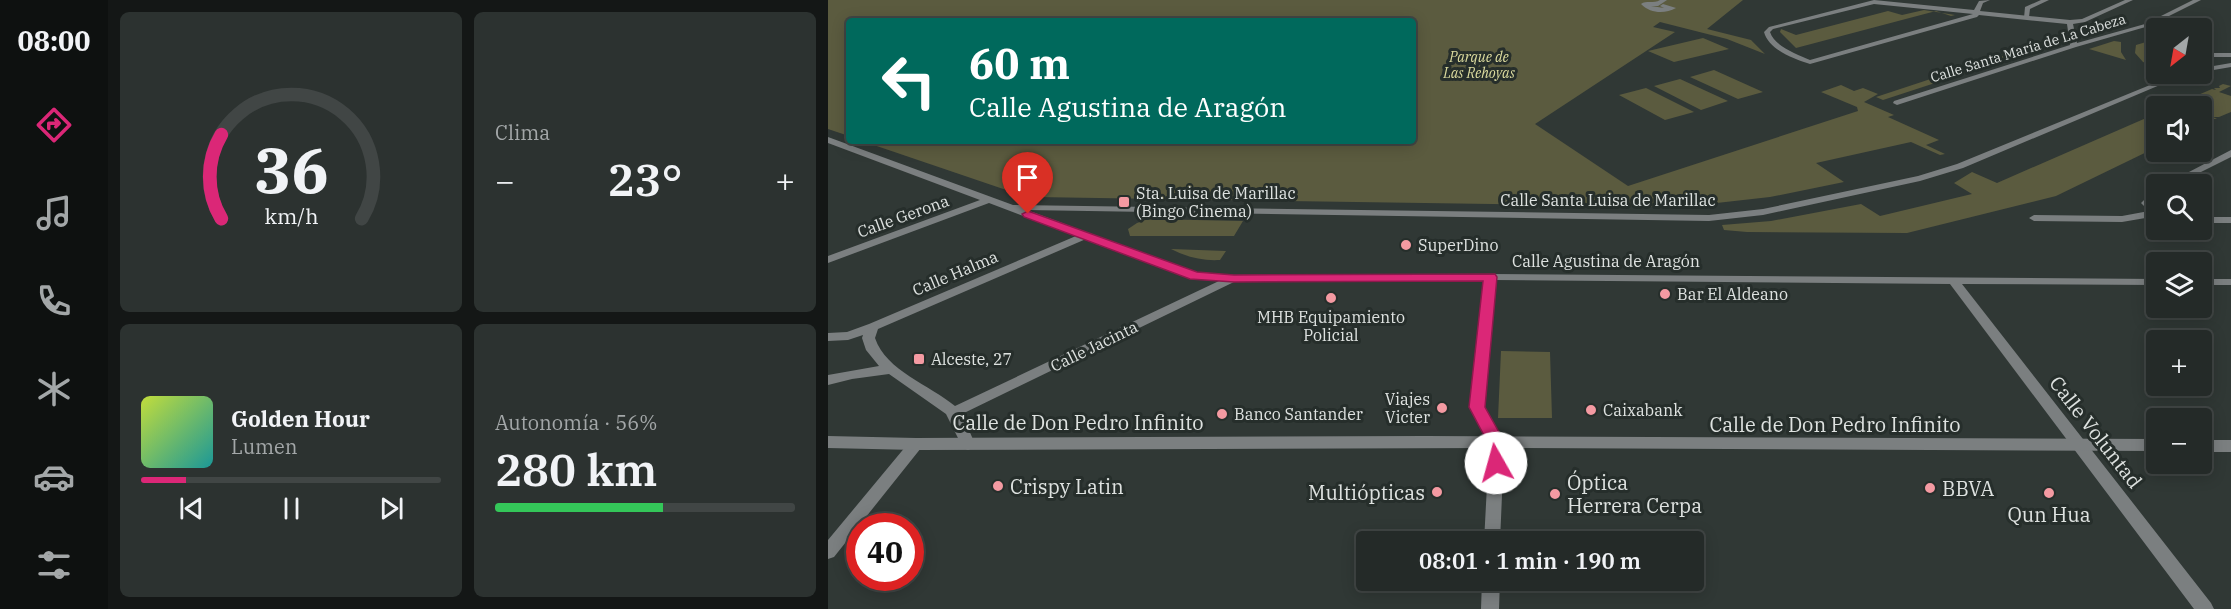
<!DOCTYPE html>
<html lang="es">
<head>
<meta charset="utf-8">
<style>
	body { margin:0; font-family:"IBM Plex Serif",serif; background:#2c3230; color:#f1f3f6; height:100vh; display:flex; flex-direction:column; font-size:22px; white-space:nowrap }
	* { box-sizing:border-box; margin:0 }
	p { font-size:20px; color:#a3a7a8 }
	.icon { flex:none; width:33px; height:33px; fill:none; stroke:currentColor; stroke-width:2; stroke-linecap:round; stroke-linejoin:round }
	.map { position:relative; flex:1; overflow:hidden }
	.panel { display:flex; flex-direction:column; gap:12px; padding:12px; background:#141716; width:720px }
	.panel>* { flex:none }
	.banner { position:absolute; left:18px; top:18px; width:570px; height:126px; border-radius:6px; box-shadow:0 3px 15px #0003,0 0 0 2px #414645; background:#00695c; color:#fff; overflow:hidden }
	.needle { width:39px; rotate:211deg }
	.tools { position:absolute; left:1318px; top:18px; display:grid; gap:12px }
	.tools a { display:grid; place-items:center; width:66px; height:66px; border-radius:6px; background:#242a28; box-shadow:0 3px 15px #0003,0 0 0 2px #414645; font-size:30px }
	.speed { position:absolute; left:18px; top:513px; display:flex; gap:12px; font-size:30px; font-weight:700; text-align:center }
	.speed>* { display:grid; place-content:center; width:78px; height:78px; border-radius:50%; background:#242a28; box-shadow:0 3px 15px #0003,0 0 0 2px #414645; line-height:1 }
	.speed .limit { border:9px solid #d22; background:#fff; color:#111 }
	.pin { position:absolute; display:grid; place-items:center; width:51px; height:51px; color:#fff; margin:-62px -26px; border-radius:50% 50% 50% 0; rotate:-45deg; box-shadow:0 0 6px #0007 }
	.pin .icon { rotate:45deg }
	.me { position:absolute; width:66px; margin:-33px; rotate:353deg; stroke-linejoin:round; filter:drop-shadow(0 0 4px #0008) }
	.turn { display:flex; align-items:center; gap:21px; height:126px; padding:0 24px; font-size:27px }
	.turn .icon { width:78px; height:78px; stroke-width:2.5 }
	.turn b { display:block; font-size:42px; line-height:51px }
	.big { font-size:45px; font-weight:600; line-height:1.1 }
	.panel .tile { flex:1; display:flex; flex-direction:column; justify-content:center; gap:9px; min-width:0; padding:0 21px; border-radius:9px; background:#2c3230 }
	.panel .dial { align-items:center; gap:0 }
	.dial svg { height:156px; overflow:visible; fill:none; stroke:#414645; stroke-width:7; stroke-linecap:round; text-anchor:middle }
	.dial text { fill:#f1f3f6; stroke:none }
	.song { display:flex; align-items:center; gap:18px }
	.cover { width:72px; height:72px; border-radius:9px; background:linear-gradient(135deg,hsl(70 70% 55%),hsl(180 70% 35%)) }
	.played { height:6px; border-radius:3px; background:linear-gradient(90deg,#db2777 15%,#414645 15%) }
	.keys { display:flex; justify-content:space-around; direction:ltr }
	.heat { display:flex; justify-content:space-between; align-items:center; font-size:33px; direction:ltr }
	.charge { height:9px; border-radius:4px; background:linear-gradient(90deg,#34c759 56%,#414645 0) }
	.panel .tiles { flex:1; display:grid; gap:12px; grid-template-columns:repeat(2,1fr) }
	.trip { position:absolute; left:528px; top:531px; width:348px; height:60px; border-radius:6px; background:#242a28; box-shadow:0 3px 15px #0003,0 0 0 2px #414645; font-weight:600; line-height:60px; text-align:center }
	main { display:flex; flex:1; min-height:0 }
	.dock { display:flex; flex-direction:column; width:108px; justify-content:space-around; align-items:center; background:#0e1110; color:#a3a7a8 }
	.dock .icon { width:42px; height:42px }
	.dock .current { color:#db2777 }
	.dock b { font-size:27px; color:#f1f3f6 }
	.map>svg:first-child { display:block }
</style>
</head>
<body>
<main>
<nav class="dock">
<b>08:00</b>
<svg class="icon current" aria-label="directions" viewBox="0 0 24 24"><path d="M12 3l9 9-9 9-9-9zM9 14v-3h6M13 9l2 2-2 2"/></svg>
<svg class="icon" aria-label="music" viewBox="0 0 24 24"><path d="M9 18V5l10-2v13"/><circle cx="6" cy="18" r="3"/><circle cx="16" cy="16" r="3"/></svg>
<svg class="icon" aria-label="phone" viewBox="0 0 24 24"><path d="M5 4h4l2 5-3 2q2 4 5 5l2-3 5 2v4C11 20 4 13 5 4z"/></svg>
<svg class="icon" aria-label="climate" viewBox="0 0 24 24"><path d="M12 3v18M4 7l16 10M4 17L20 7"/></svg>
<svg class="icon" aria-label="car" viewBox="0 0 24 24"><path d="M5 17H2v-5l4-1 3-4h7l3 4 3 1v5h-3M9 17h6M6 11h13"/><circle cx="7" cy="17" r="2"/><circle cx="17" cy="17" r="2"/></svg>
<svg class="icon" aria-label="filters" viewBox="0 0 24 24"><path d="M4 7h16M4 17h16"/><circle cx="9" cy="7" r="2"/><circle cx="15" cy="17" r="2"/></svg>
</nav>
<section class="panel">
<div class="tiles">
<div class="tile dial"><svg viewBox="0 0 100 80">
<path d="M14 69A42 42 0 1 1 86 69"/>
<path d="M14 69A42 42 0 0 1 14 26" stroke="#db2777"/>
<text x="50" y="56" font-size="32" font-weight="700">36</text>
<text x="50" y="72" font-size="11">km/h</text>
</svg></div>
<div class="tile"><p>Clima</p>
<div class="heat"><a>−</a><b class="big">23°</b><a>+</a></div>
</div>
<div class="tile">
<div class="song"><i class="cover"></i><div><b>Golden Hour</b><p>Lumen</p></div></div>
<div class="played"></div>
<div class="keys"><svg class="icon" aria-label="previous" viewBox="0 0 24 24"><path d="M18 5L8 12l10 7zM5 5v14"/></svg><svg class="icon" aria-label="pause" viewBox="0 0 24 24"><path d="M8 5v14M16 5v14"/></svg><svg class="icon" aria-label="next" viewBox="0 0 24 24"><path d="M6 5l10 7-10 7zM19 5v14"/></svg></div>
</div>
<div class="tile"><p>Autonomía · 56%</p><b class="big">280 km</b><div class="charge"></div></div>
</div>
</section>
<div class="map">
<svg width="1403" height="609" viewBox="0 0 1403 609">
	<rect width="100%" height="100%" fill="#303835"/>
	<!-- green -->
	<path fill="#5b5b3f" d="M0 0H915L879 29 923 40 937 54 899 39 832 22 825 27 847 32 707 124 800 186 1030 111 1029 107 993 92 1013 85 1026 91 1035 88 1050 94 1036 102 1066 115 1060 117 1111 140 1098 145 1117 154 1112 155 1083 142 988 163 1016 182 942 197 853 207 207 197 190 194 34 141H585V21H21V136L0 129Z
		M1096 10 1127 15 1123 16 1108 11 968 48 952 32 953 29 968 35 1060 11 1074 15Z
		M875 38 901 49 846 62 820 51Z
		M1286 41 1293 42V52L1298 60 1261 49Z
		M1216 42 1224 44 1156 67 1148 65Z
		M1318 42H1329V67L1315 62 1307 53 1308 45Z
		M1145 65 1153 68 1055 100 1048 97Z
		M886 70 935 92 910 99 862 77Z
		M852 79 900 101 873 110 826 86Z
		M1395 84 1403 86 1391 92 1403 96V112L1391 117H1385L1389 119H1381L1384 120 1376 124 1374 123V106H1344H1351L1349 104 1364 98 1368 99 1366 96H1373L1370 95 1384 89 1388 90 1386 88H1392L1391 86Z
		M818 88 866 112 837 120 791 95Z
		M1325 115 1329 116V147L1228 196 1079 233 919 232 896 230 894 225 943 221 1033 204 1052 216 1144 194 1126 183 1144 172 1169 183Z
		M320 219 415 221 406 236H302L300 229 309 223Z
		M343 249 398 251 392 260C374 261 359 257 343 249Z
		M673 351 722 352 724 418H670Z"/>
	<g fill="none" stroke-linecap="round" stroke-linejoin="round">
		<!-- pedestrian -->
		<path fill="#7b7f80" fill-rule="evenodd" d="M832 0H839L830 6H823L836 8 832 6 835 4 848 8C837 14 823 14 813 4 818 0 826 4 832 0Z
			M1213 0H1221L1202 9 1201 17 1196 18 1197 7Z"/>
		<!-- minor -->
		<path fill="#7b7f80" fill-rule="evenodd" d="M1046 0 1146 10 1151 1 1162 0 1155 3 1152 11 1242 20 1254 19 1297 0H1305L1257 22 1245 24 1249 43 1317 24 1365 0H1373L1321 26 1248 47 1069 105 1065 103 1066 101 1242 45 1239 24 1151 15 1149 17 982 64C966 59 941 50 936 32L941 27ZM1046 4 1145 14 982 60C969 54 947 47 942 32L945 29Z
			M1374 53H1403V57H1374Z
			M1403 63V67L1374 72V68Z
			M1349 74H1358L1135 168 1092 181 935 215 881 221 199 210 369 273 382 275 662 274 1329 279V285L1134 284 1383 603 1386 609H1366L1122 284 667 280 656 407 676 443 674 447 669 449 664 447 642 407 656 280 408 281 134 414 147 444 145 448 140 450 135 448 118 414 61 374 24 379 0 385V375L51 366 38 350 34 338 35 335 20 340 0 341V333L19 332 41 324 248 236 161 203 0 263V256L152 200 0 143V137L185 205 881 215 935 209 1090 176 1129 164ZM258 239 363 278 391 281 127 406C102 385 58 371 47 338L50 329Z
			M1403 150V157L1349 184H1338Z
			M1329 189V198L1324 203 1329 208V216L1294 222 1206 221 1201 218 1206 215 1294 216 1321 211 1313 203 1326 190Z
			M1374 217H1403V223H1374Z
			M1374 279H1403V285H1374Z
			M88 438 93 440 95 444 93 448 6 557 0 559V540L83 440Z"/>
		<!-- tertiary -->
		<path fill="#7b7f80" fill-rule="evenodd" d="M0 436 88 438 598 436 1329 439V451L676 448 672 542H656L661 448 88 450 0 448Z
			M1374 440H1403V452H1374Z
			M654 580H672L671 609H653Z"/>
	</g>
	<!-- route -->
	<path fill="#db2777" stroke="#8e194d" stroke-width="1.5" d="M200 211 369 272 406 275 667 274 669 277 657 407 677 443 676 463 674 468 668 470 661 468 659 463 660 443 641 407 655 281 406 282 362 279 196 217 194 214Z"/>
	<!-- markers -->
	<g fill="#f49aa2" stroke="#262e2b" stroke-width="2">
		<rect x="290" y="196" width="12" height="12" rx="3"/>
		<circle cx="578" cy="245" r="6"/>
		<circle cx="837" cy="294" r="6"/>
		<circle cx="503" cy="298" r="6"/>
		<rect x="85" y="353" width="12" height="12" rx="3"/>
		<circle cx="614" cy="408" r="6"/>
		<circle cx="763" cy="410" r="6"/>
		<circle cx="394" cy="414" r="6"/>
		<circle cx="170" cy="486" r="6"/>
		<circle cx="1102" cy="488" r="6"/>
		<circle cx="609" cy="492" r="6"/>
		<circle cx="1221" cy="493" r="6"/>
		<circle cx="727" cy="494" r="6"/>
	</g>
	<g text-anchor="middle" dominant-baseline="central" stroke-width="6" stroke-linejoin="round" paint-order="stroke">
		<!-- far-street labels -->
		<g font-size="14" fill="#dee2e0" stroke="#262e2b">
			<text transform="translate(1200 48) rotate(-17)">Calle Santa María de La Cabeza</text>
		</g>
		<!-- far-park labels -->
		<g font-size="14" font-style="italic" fill="#dddc9f" stroke="#262e2b">
			<text x="651" y="57">Parque de<tspan x="651" dy="16">Las Rehoyas</tspan></text>
		</g>
		<!-- poi labels -->
		<g font-size="16" fill="#dee2e0" stroke="#262e2b" text-anchor="start">
			<text x="308" y="193">Sta. Luisa de Marillac<tspan x="308" dy="18">(Bingo Cinema)</tspan></text>
			<text x="590" y="245">SuperDino</text>
			<text x="849" y="294">Bar El Aldeano</text>
			<text x="503" y="317" text-anchor="middle">MHB Equipamiento<tspan x="503" dy="18">Policial</tspan></text>
			<text x="103" y="359">Alceste, 27</text>
			<text x="602" y="399" text-anchor="end">Viajes<tspan x="602" dy="18">Victer</tspan></text>
			<text x="775" y="410">Caixabank</text>
			<text x="406" y="414">Banco Santander</text>
		</g>
		<!-- street labels -->
		<g font-size="16" fill="#dee2e0" stroke="#262e2b">
			<text x="780" y="200">Calle Santa Luisa de Marillac</text>
			<text transform="translate(75 216) rotate(-20)">Calle Gerona</text>
			<text x="778" y="261">Calle Agustina de Aragón</text>
			<text transform="translate(127 273) rotate(-23)">Calle Halma</text>
			<text transform="translate(266 346) rotate(-26)">Calle Jacinta</text>
		</g>
		<!-- near-street labels -->
		<g font-size="20" fill="#dee2e0" stroke="#262e2b">
			<text x="250" y="422">Calle de Don Pedro Infinito</text>
			<text x="1007" y="424">Calle de Don Pedro Infinito</text>
			<text transform="translate(1268 432) rotate(52)">Calle Voluntad</text>
		</g>
		<!-- near-poi labels -->
		<g font-size="20" fill="#dee2e0" stroke="#262e2b" text-anchor="start">
			<text x="739" y="482">Óptica<tspan x="739" dy="23">Herrera Cerpa</tspan></text>
			<text x="182" y="486">Crispy Latin</text>
			<text x="1114" y="488">BBVA</text>
			<text x="597" y="492" text-anchor="end">Multiópticas</text>
			<text x="1221" y="514" text-anchor="middle">Qun Hua</text>
		</g>
	</g>
</svg>
<div class="tools">
<a><svg class="needle" viewBox="-14 -14 28 28"><path d="M0-13l5 13h-10z" fill="#e53935"/><path d="M0 13l5-13h-10z" fill="#a3a7a8"/></svg></a>
<a><svg class="icon" aria-label="sound" viewBox="0 0 24 24"><path d="M4 9h4l5-4v14l-5-4H4zM17 9q2 3 0 6"/></svg></a>
<a><svg class="icon" aria-label="search" viewBox="0 0 24 24"><circle cx="10" cy="10" r="6"/><path d="M15 15l6 6"/></svg></a>
<a><svg class="icon" aria-label="layers" viewBox="0 0 24 24"><path d="M12 4l9 5-9 5-9-5zM3 14l9 5 9-5"/></svg></a>
<a>+</a>
<a>−</a>
</div>
<div class="speed"><div class="limit">40</div></div>
<div class="pin" style="left:200px;top:214px;background:#d93025"><svg class="icon" aria-label="arrive" viewBox="0 0 24 24"><path d="M6 21V4h12l-3 4 3 4H6"/></svg></div>
<svg class="me" style="left:668px;top:463px" viewBox="-20 -20 40 40"><circle r="19" fill="#fff"/><path d="M0-13L10 11 0 6-10 11z" fill="#db2777"/></svg>
<div class="trip">08:01 · 1 min · 190 m</div>
<div class="banner">
<div class="turn"><svg class="icon" aria-label="left" viewBox="0 0 24 24"><path d="M17 20v-9H6M10 6l-5 5 5 5"/></svg><div><b>60 m</b>Calle Agustina de Aragón</div></div>
</div>
</div>
</main>
</body>
</html>
